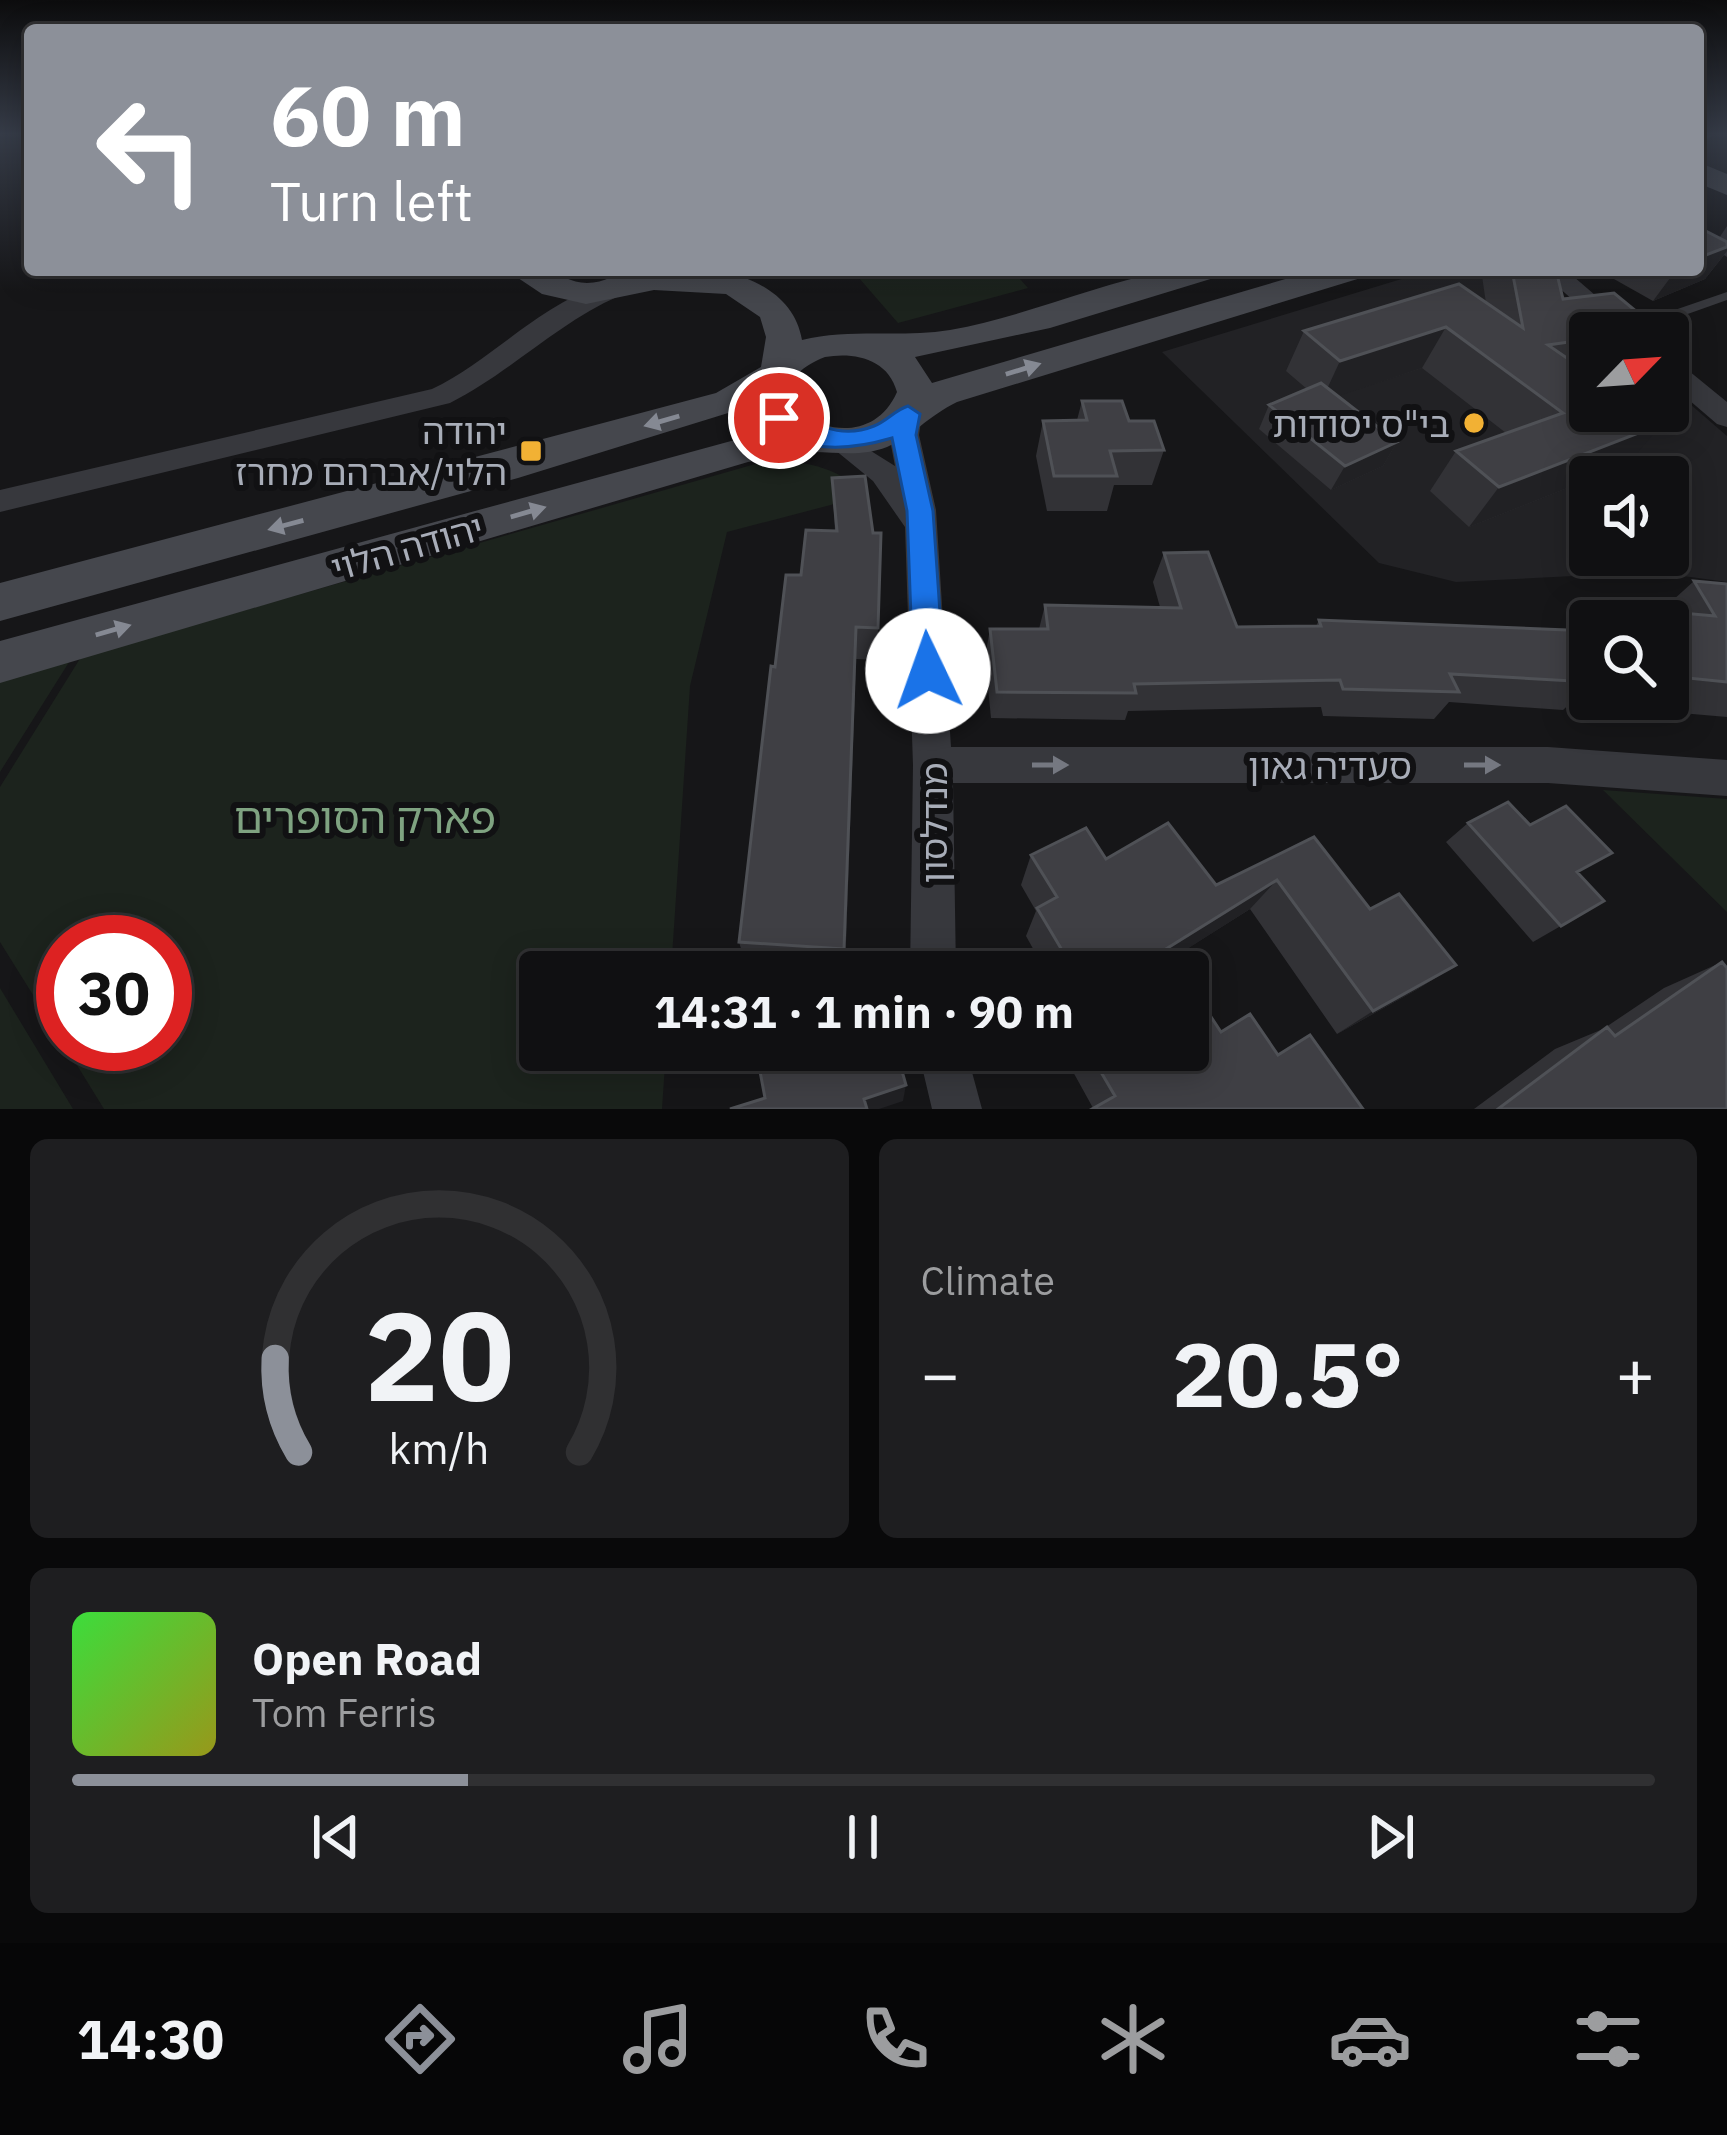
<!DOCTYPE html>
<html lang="en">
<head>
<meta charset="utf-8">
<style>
	body { margin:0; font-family:"IBM Plex Sans","Noto Sans Hebrew",sans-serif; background:#1e1e20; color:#f1f3f6; height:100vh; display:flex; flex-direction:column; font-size:45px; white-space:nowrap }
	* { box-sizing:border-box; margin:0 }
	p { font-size:39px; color:#9c9d9f }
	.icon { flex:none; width:66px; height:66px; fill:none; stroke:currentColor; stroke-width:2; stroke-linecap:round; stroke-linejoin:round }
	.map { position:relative; height:1109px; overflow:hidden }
	.drawer { display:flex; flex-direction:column; gap:30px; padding:30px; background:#09090a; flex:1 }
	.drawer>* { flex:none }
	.guide { position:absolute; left:24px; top:24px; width:1680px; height:252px; border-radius:12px; box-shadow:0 6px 30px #0003,0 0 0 3px #303032; background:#8c9099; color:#fff; overflow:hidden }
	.needle { width:78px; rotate:65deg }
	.buttons { position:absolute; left:1569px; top:312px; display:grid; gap:24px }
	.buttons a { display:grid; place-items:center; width:120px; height:120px; border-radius:12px; background:#101012; box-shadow:0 6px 30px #0003,0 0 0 3px #303032; font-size:60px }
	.speed { position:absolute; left:36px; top:915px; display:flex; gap:24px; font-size:60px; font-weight:700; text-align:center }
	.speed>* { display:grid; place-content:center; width:156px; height:156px; border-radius:50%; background:#101012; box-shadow:0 6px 30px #0003,0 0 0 3px #303032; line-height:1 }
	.speed .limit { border:18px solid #d22; background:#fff; color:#111 }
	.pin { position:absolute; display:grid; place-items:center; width:102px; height:102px; color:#fff; margin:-51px; border:6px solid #fff; border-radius:50%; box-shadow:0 3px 12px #0007 }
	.me { position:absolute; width:132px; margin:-66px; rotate:357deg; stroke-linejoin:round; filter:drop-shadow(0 0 9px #0008) }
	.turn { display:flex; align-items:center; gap:42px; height:252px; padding:0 48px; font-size:54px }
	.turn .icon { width:156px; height:156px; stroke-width:2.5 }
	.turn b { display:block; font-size:84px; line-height:102px }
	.big { font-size:90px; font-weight:700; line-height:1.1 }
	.drawer .widget { flex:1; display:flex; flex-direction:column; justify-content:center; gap:18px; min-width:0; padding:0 42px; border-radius:18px; background:#1e1e20 }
	.drawer .dial { align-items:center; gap:0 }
	.dial svg { height:312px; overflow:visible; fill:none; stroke:#303032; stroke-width:7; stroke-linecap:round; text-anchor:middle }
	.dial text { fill:#f1f3f6; stroke:none }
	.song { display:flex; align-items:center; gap:36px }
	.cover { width:144px; height:144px; border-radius:18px; background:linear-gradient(135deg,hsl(120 70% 55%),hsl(60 70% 35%)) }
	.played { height:12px; border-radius:6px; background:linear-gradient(90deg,#8c9099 25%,#303032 25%) }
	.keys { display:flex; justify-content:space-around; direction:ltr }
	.heat { display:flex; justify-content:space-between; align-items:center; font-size:66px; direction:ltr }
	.drawer .tiles { flex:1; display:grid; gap:30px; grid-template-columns:1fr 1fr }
	.widget:last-child { grid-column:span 2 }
	.trip { position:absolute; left:519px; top:951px; width:690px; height:120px; border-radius:12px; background:#101012; box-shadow:0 6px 30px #0003,0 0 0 3px #303032; font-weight:700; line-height:120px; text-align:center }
	.menu { display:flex; height:192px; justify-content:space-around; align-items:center; background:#060607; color:#9c9d9f }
	.menu .icon { width:84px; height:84px }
	.menu .selected { color:#8c9099 }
	.menu b { font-size:54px; color:#f1f3f6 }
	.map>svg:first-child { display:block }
</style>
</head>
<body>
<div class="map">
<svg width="1727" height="1109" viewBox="0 0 1727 1109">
	<rect width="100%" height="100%" fill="#161618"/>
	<!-- built -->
	<path fill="#222225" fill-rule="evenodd" d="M1431 270 1538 274 1607 333H1590V411H1668V385L1727 436V582L1654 572 1456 582 1379 563 1162 352ZM1590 477H1668V555H1590Z"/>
	<!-- green -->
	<path fill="#1c231d" d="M852 270H1012L1028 288 898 323Z
		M766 461C808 460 837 468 869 495L727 532 690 686 671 972H540V1050H666L662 1109H104L64 1044H165V942H63V1043L0 942V787L81 657Z
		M71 659 0 772V680Z
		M1603 790 1727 799V912Z
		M0 988 73 1109H0Z"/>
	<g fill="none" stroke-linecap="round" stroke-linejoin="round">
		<!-- lane -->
		<path fill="#37383d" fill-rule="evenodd" d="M1727 292V300L1668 321 1622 325 1615 321 1622 317 1666 313Z"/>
		<!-- street -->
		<path fill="#37383d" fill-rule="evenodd" d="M1539 270H1566L1639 333H1610Z
			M610 283 623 291 619 296C557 323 510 373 450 403L0 512V490L432 389C493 360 543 300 610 283Z
			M1668 359 1678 362 1727 402V427L1717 424 1668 382Z
			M908 404 922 414 919 435 936 510 951 747H1548L1727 760V796L1548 783H953L956 972H910L913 765 905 527 873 481 824 441 839 431 895 466 889 435 894 414Z
			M918 1050H966L982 1109H932Z"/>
		<!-- secondary -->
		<path fill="#45474d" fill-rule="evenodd" d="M1698 135H1714L1698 144Z
			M1698 162 1727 174V195L1698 183Z
			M506 270C518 270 532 268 544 270 559 273 571 283 587 283 605 283 616 273 631 270 690 259 790 269 802 340 850 328 900 338 950 330 1024 317 1093 285 1166 271 1183 267 1204 270 1222 270L1217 277 1050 328 915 357 932 383 1316 270H1369L1364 277 957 402C928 416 913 436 887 447 861 457 839 452 813 452 792 452 769 459 748 462L0 683V641L771 430 754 405 518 478 0 621V583L716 393 761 367 766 337 760 317 726 294 654 290 586 304 542 294ZM825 357C855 352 888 359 897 392 861 475 729 394 825 357Z"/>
	</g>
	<!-- wall -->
	<path fill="#323236" d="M1727 226V257L1724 255 1705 279 1653 301 1598 270H1698Z
		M1486 270H1556L1563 299 1659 330 1657 333H1590V411L1627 465 1590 477V479L1469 527 1430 491 1456 451 1506 433 1422 368 1337 396 1397 442 1383 466 1331 490 1259 429 1269 405 1307 389 1286 371 1304 331 1486 303 1482 276Z
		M1082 401 1129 421 1164 450 1152 485H1114L1107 511H1047L1036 456 1043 421 1077 420Z
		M832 478 873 533H881L877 660 856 659 845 971 746 965 739 942 775 667 835 531Z
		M1164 553 1237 627 1316 626 1319 620 1590 676V685L1563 710 1449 702 1434 719 1323 716 1321 707 1128 711 1125 720 991 718 985 657 990 629H1039L1045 605 1160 607 1153 582Z
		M1694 581 1727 584V717L1623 708 1619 699H1668V621H1612L1626 608 1661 611Z
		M1468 823 1579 874 1604 901 1533 942 1446 842Z
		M1314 837 1370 909 1456 965 1416 990 1337 1034 1250 909 1172 958 1181 972H1046L1026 936 1036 911 1021 885 1031 855 1106 859 1216 885Z
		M1722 962 1727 1109H1474L1555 1049 1603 1029 1664 988Z
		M1221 1032 1278 1055 1363 1109 1093 1108 1061 1050H1188Z"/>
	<!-- shaded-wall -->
	<path fill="#212124" d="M1727 247V251L1705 279 1653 301 1676 270H1698V258Z
		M1446 327 1422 368 1321 402 1340 361Z
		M1662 424 1627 465 1596 477H1590V479L1469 527 1499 487Z
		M1397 442 1383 466 1331 490 1345 466Z
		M856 627V659L845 971 844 949Z
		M1277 880 1250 909 1151 972 1166 949Z
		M1456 965 1416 990 1337 1034 1373 1011Z
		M906 1085 903 1101 879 1109H864V1099Z"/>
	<!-- building -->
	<path fill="#3f3f44" stroke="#4f5156" stroke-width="3" d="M1698 227 1727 242V247L1698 258Z
		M1512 270H1556L1563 299 1614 293 1659 330 1638 333H1590V339L1548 345 1590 374V411H1643L1662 424 1499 487 1456 451 1563 413 1446 327 1340 361 1304 331 1459 284 1523 328Z
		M1321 383 1397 442 1345 466 1269 405Z
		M1082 401H1122L1129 421H1154L1164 450 1110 451 1117 476H1054L1043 421 1087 420Z
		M865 476 873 533H881L878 628 856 627 844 949 739 942 771 666 775 667 786 575H801L806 530 837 531 832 478Z
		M1208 552 1237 627 1321 626 1319 620 1567 630 1590 676V682L1450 674 1459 692 1343 689 1340 680 1134 684 1136 693 997 692 990 629H1048L1045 605 1181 608 1164 553Z
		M1694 581 1727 584V682L1668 676V621H1633L1626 608 1715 616Z
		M1508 802 1530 825 1566 806 1612 853 1577 872 1604 901 1561 926 1468 823Z
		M1168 823 1216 885 1314 837 1370 909 1399 894 1456 965 1373 1011 1277 880 1166 949 1181 972H1075L1037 908 1057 897 1031 855 1086 828 1106 859Z
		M1722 962 1727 968V1109H1498L1607 1027 1615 1036Z
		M1188 982 1221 1032 1250 1014 1278 1055 1310 1035 1363 1109H1092L1115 1096 1088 1050H1188Z
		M756 1050H865L867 1056 887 1050H896L906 1085 864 1099 867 1109H730L765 1098Z"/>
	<!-- one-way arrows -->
	<defs><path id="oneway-solid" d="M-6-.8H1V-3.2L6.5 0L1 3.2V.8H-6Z" transform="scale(3)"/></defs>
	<g fill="#858993">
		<use href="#oneway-solid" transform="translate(1023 369) rotate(-17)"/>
		<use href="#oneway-solid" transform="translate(662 421) rotate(164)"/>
		<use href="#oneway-solid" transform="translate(528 512) rotate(-16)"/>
		<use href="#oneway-solid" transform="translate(286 525) rotate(165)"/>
		<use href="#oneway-solid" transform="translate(113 630) rotate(-16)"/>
	</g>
	<g fill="#757881">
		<use href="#oneway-solid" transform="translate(1050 765)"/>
		<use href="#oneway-solid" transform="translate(1482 765)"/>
	</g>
	<!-- sky -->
	<linearGradient id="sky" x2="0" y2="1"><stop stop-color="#0c0c0d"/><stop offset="0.46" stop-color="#363c48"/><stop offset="1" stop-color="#363c48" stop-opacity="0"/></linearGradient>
	<rect width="1727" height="291" fill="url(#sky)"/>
	<!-- route -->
	<path fill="#1a73e8" stroke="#114b97" stroke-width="3" d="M908 406 920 414 916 435 933 511 944 671 939 680 928 684 918 680 913 671 907 511 892 438C851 450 798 456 767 418L779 410C812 420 837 441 874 426 887 421 895 410 908 406Z"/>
	<!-- markers -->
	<g fill="#f2b134" stroke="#111113" stroke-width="4.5">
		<circle cx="1474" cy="423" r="12"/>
		<rect x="519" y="439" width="24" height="24" rx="6"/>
	</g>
	<g text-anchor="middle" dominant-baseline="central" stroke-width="12" stroke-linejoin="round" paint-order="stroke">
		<!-- poi labels -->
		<g font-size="36" fill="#a8adb8" stroke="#111113" text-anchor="end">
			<text x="1450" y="423">בי"ס יסודות</text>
			<text x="507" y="430">יהודה<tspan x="507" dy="41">הלוי/אברהם מחרז</tspan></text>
		</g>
		<!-- street labels -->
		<g font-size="36" fill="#a8adb8" stroke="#111113">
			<text transform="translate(407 547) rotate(-16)">יהודה הלוי</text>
			<text x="1330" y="765">סעדיה גאון</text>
			<text transform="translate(933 823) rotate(-90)">מנדלסון</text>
		</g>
		<!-- near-park labels -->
		<g font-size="42" fill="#7fa381" stroke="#111113">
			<text x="365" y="817">פארק הסופרים</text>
		</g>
	</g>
</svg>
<div class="buttons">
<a><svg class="needle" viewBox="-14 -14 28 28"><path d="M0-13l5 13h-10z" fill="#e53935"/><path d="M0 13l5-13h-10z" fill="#9c9d9f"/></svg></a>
<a><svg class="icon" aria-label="sound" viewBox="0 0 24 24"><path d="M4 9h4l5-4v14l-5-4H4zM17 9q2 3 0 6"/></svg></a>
<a><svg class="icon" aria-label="search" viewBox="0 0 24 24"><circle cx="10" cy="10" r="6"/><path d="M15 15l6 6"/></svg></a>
</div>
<div class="speed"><div class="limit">30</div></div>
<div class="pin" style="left:779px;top:418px;background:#d93025"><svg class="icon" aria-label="arrive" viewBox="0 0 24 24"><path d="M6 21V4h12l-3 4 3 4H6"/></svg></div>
<svg class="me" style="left:928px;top:671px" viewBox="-20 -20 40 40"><circle r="19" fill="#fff"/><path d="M0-13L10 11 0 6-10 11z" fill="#1a73e8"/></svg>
<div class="trip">14:31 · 1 min · 90 m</div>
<div class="guide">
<div class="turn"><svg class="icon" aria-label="left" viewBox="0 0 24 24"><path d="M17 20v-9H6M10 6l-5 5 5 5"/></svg><div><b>60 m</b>Turn left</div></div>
</div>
</div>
<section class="drawer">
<div class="tiles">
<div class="widget dial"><svg viewBox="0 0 100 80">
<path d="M14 69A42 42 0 1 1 86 69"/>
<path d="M14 69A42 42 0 0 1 8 45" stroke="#8c9099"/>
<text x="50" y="56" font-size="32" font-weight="700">20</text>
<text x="50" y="72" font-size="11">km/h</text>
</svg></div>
<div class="widget"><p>Climate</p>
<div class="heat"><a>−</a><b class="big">20.5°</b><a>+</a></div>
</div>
<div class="widget">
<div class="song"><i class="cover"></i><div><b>Open Road</b><p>Tom Ferris</p></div></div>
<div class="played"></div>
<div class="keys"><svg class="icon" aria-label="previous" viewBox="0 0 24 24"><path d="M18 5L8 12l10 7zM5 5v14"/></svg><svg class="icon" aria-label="pause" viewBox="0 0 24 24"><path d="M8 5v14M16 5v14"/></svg><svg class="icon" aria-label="next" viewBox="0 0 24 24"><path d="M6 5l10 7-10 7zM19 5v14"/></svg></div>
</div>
</div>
</section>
<nav class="menu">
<b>14:30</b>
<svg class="icon selected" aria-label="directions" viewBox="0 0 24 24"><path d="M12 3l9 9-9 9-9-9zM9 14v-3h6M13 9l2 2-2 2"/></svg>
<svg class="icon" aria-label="music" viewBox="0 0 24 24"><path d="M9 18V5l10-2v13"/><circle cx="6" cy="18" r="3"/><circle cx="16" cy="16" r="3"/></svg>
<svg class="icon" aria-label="phone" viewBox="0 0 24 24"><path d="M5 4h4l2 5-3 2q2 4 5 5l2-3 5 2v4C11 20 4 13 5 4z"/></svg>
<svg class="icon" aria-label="climate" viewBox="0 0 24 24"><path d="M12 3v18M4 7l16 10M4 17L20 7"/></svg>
<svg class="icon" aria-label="car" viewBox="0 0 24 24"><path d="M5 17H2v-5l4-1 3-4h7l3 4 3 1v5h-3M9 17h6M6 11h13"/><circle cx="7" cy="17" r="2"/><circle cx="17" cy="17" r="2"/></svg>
<svg class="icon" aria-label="filters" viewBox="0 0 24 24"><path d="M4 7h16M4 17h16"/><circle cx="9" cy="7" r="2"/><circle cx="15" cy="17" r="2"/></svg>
</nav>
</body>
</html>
